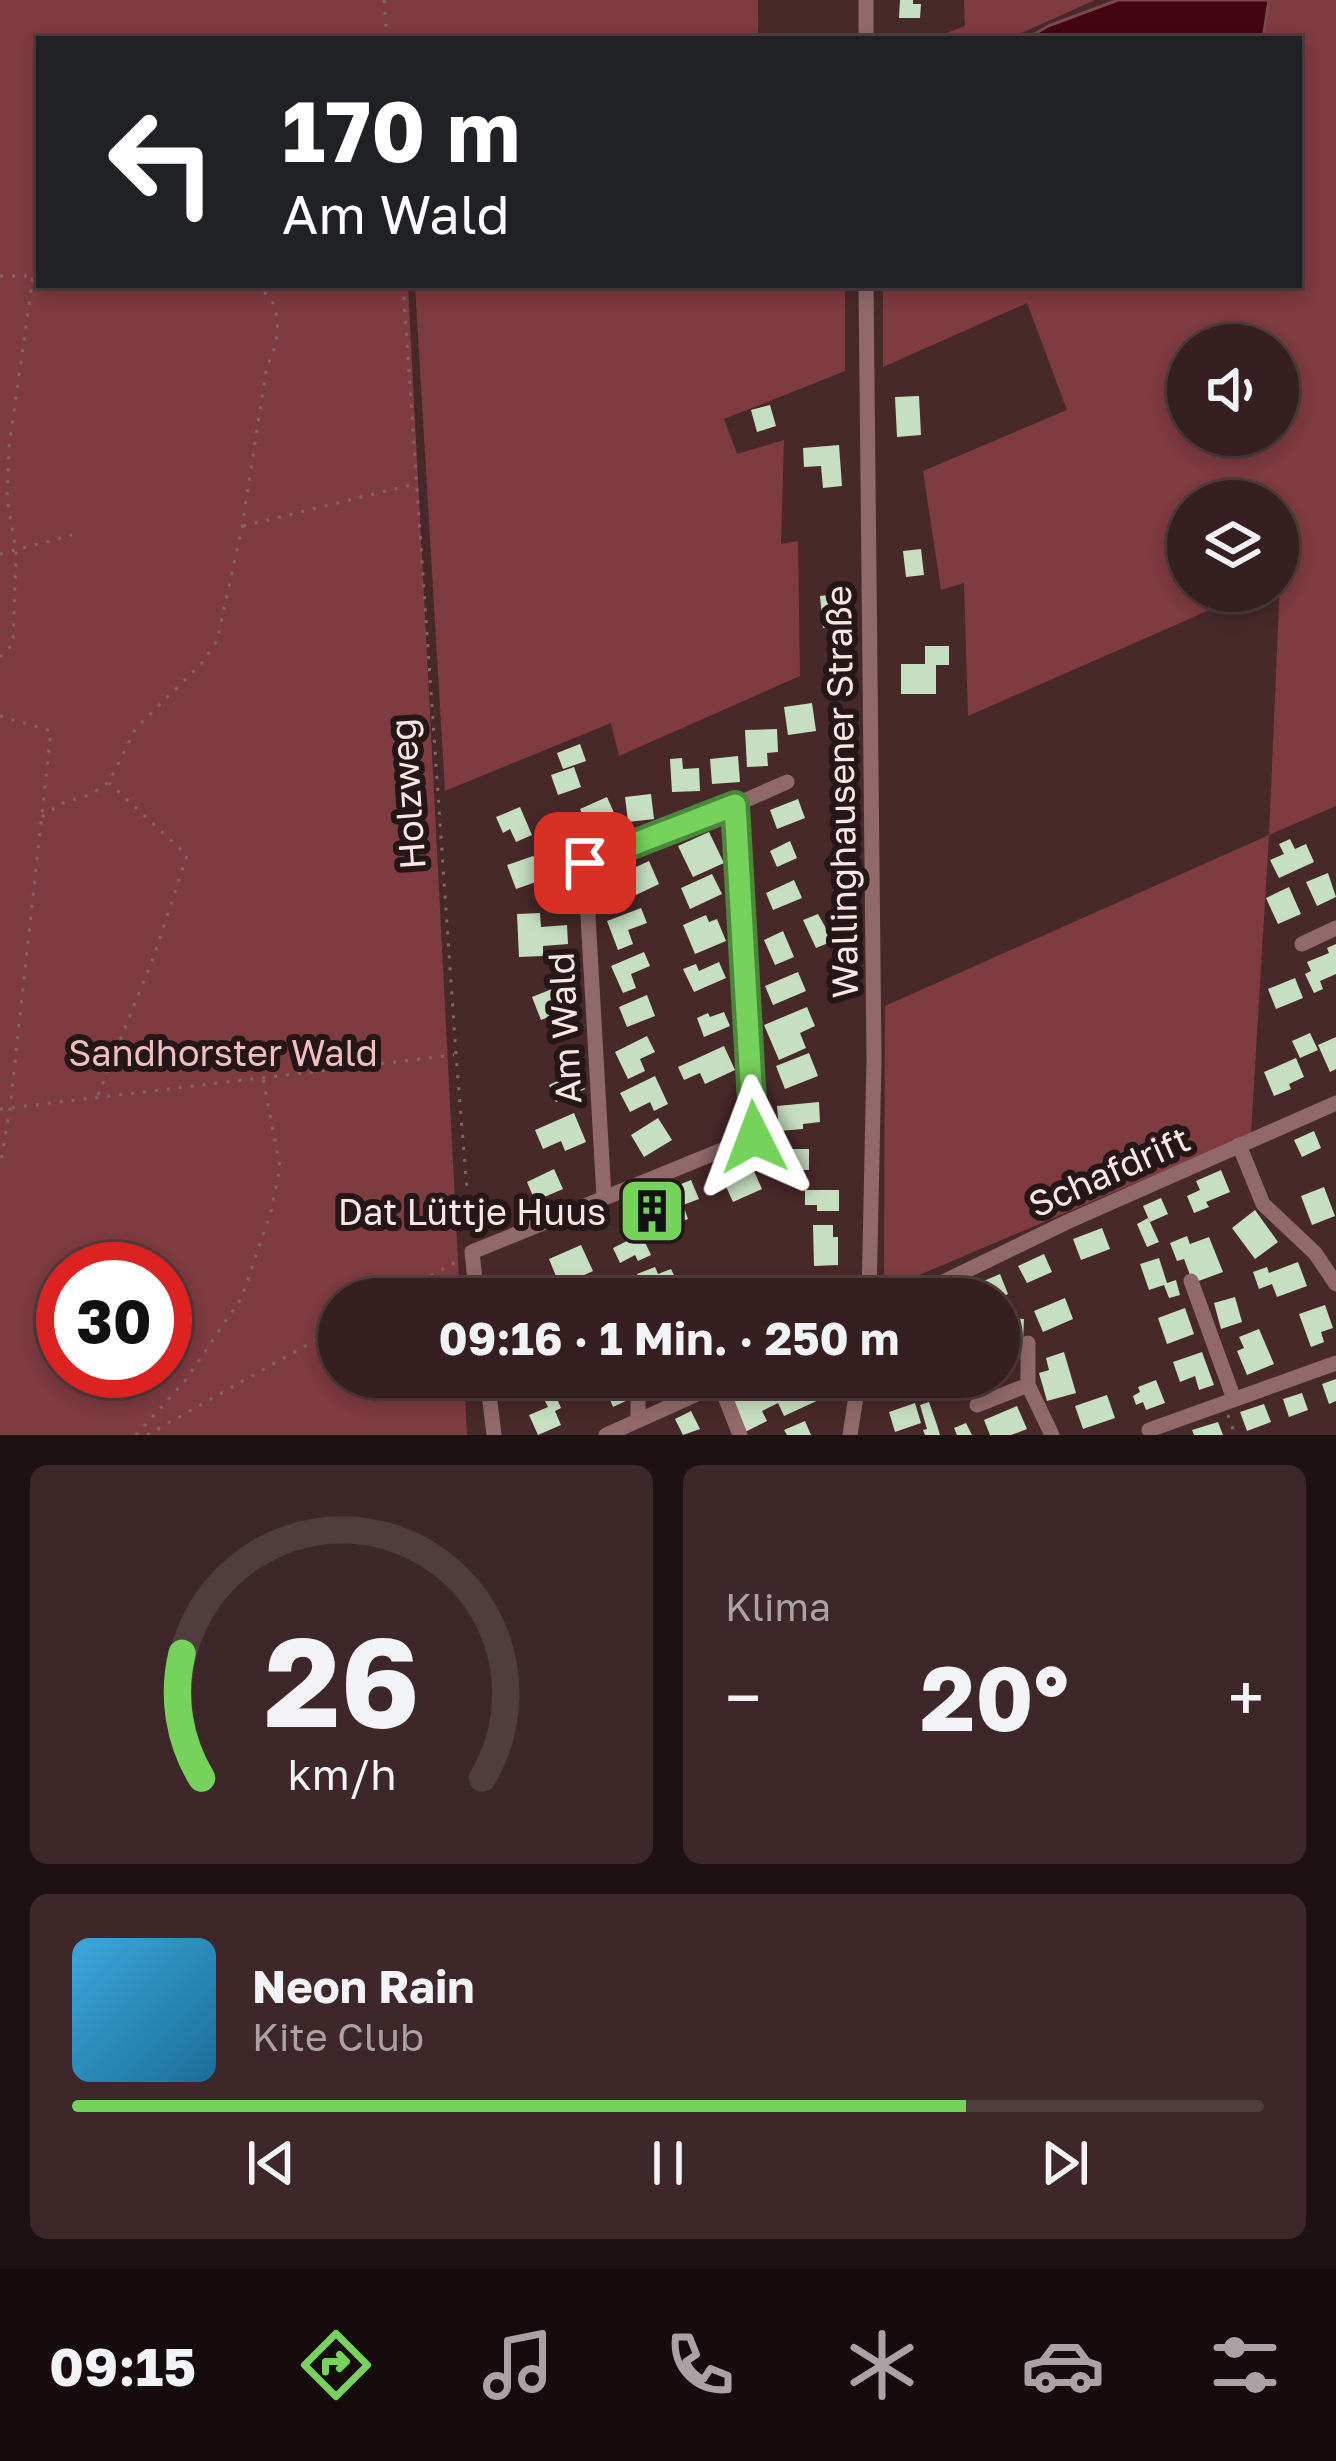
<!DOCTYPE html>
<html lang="de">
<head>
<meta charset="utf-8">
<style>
	body { margin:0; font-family:"Golos Text",sans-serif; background:#3d2729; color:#f1f3f6; height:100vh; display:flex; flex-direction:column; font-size:45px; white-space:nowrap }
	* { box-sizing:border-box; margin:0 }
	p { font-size:39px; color:#aaa2a5 }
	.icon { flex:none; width:66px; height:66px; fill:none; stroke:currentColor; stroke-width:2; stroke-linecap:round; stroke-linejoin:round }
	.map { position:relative; height:1435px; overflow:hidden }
	.drawer { display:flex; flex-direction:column; gap:30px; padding:30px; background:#1e1112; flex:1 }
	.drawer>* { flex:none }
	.guide { position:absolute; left:36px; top:36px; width:1266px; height:252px; border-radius:0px; box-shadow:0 6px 18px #0003,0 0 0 3px #503d3e; background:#202124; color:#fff; overflow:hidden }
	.buttons { position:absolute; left:1167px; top:324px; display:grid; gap:24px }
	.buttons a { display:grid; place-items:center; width:132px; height:132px; border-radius:50%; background:#361f20; box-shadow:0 6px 18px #0003,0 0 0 3px #503d3e; font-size:60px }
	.speed { position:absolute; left:36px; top:1242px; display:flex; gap:24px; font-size:60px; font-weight:700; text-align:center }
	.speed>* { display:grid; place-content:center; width:156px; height:156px; border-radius:50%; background:#361f20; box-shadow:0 6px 18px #0003,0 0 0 3px #503d3e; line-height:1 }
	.speed .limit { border:18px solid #d22; background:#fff; color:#111 }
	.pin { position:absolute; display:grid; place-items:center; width:102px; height:102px; color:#fff; margin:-51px; border-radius:24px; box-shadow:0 6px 18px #0006 }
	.me { position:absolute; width:132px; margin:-66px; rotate:357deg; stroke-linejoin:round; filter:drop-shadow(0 0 9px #0008) }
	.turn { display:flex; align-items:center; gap:42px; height:252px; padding:0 48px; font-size:54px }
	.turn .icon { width:156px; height:156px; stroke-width:2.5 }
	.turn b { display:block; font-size:84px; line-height:102px }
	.big { font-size:90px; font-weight:700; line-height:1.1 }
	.drawer .tile { flex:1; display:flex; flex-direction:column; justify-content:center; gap:18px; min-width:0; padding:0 42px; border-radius:18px; background:#3d2729 }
	.drawer .dial { align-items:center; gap:0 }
	.dial svg { height:312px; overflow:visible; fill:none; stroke:#503d3e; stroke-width:7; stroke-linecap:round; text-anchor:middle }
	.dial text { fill:#f1f3f6; stroke:none }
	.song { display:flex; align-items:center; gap:36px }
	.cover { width:144px; height:144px; border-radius:18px; background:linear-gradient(135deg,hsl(200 70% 55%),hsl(200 70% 35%)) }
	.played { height:12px; border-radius:6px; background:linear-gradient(90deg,#75d25b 75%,#503d3e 75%) }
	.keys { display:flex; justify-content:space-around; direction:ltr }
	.heat { display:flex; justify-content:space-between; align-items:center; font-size:66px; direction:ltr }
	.drawer .tiles { flex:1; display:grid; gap:30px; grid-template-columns:1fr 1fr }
	.tile:last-child { grid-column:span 2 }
	.trip { position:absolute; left:318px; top:1278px; width:702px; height:120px; border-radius:60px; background:#361f20; box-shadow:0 6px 18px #0003,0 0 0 3px #503d3e; font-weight:700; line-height:120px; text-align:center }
	.tabs { display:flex; height:192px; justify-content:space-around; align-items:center; background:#160c0d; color:#aaa2a5 }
	.tabs .icon { width:84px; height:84px }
	.tabs .current { color:#75d25b }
	.tabs b { font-size:54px; color:#f1f3f6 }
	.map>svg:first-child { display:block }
</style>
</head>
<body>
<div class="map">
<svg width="1336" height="1435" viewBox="0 0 1336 1435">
	<rect width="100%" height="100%" fill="#48292a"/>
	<!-- green -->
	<path fill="#7e3b40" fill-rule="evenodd" d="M0 0H758V36L749 39H39V285H408L460 1299H339V1377H464L467 1435H0ZM63 1269H165V1371H63Z
		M964 0H1095L1008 39H930L965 26Z
		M1269 0H1336V806L1269 835 1251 1134 884 1290 885 1006 1269 835 1280 580H1278V501H1188V591H1253L968 716 964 583 941 590 923 471 1067 410 1027 303 883 367V285H1299V120L1305 32 1299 83V39H1263ZM1188 345H1278V435H1188Z
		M415 285H845V371L724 419 737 454 784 440 781 544 798 541 800 676 619 756 611 723 445 791Z"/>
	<!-- water -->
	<path fill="#430511" stroke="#7a4851" stroke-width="3" d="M1118 0H1269L1263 39H1026L1048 26Z"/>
	<!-- building -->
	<path fill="#c7dfc1" d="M900 0H913V4H921L920 18H899Z
		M919 396 921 435 897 437 895 397Z
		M770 405 776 426 757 432 751 410Z
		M839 445 842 486 823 488 821 466 804 467 803 448Z
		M921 549 924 575 906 577 903 551Z
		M846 593 849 625 823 628 820 596Z
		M925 646H949V665H936V694H901V664H925Z
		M812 703 816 731 788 735 784 707Z
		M777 729 778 752 767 753 768 766 747 767 745 730Z
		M580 744 586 761 563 769 557 753Z
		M738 756 740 782 712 784 710 759Z
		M682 758 683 769 699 768 700 791 672 792 670 759Z
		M574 767 581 787 558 795 551 775Z
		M651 794 654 819 628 822 625 797Z
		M607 797 619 824 601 832 598 826 589 830 580 809Z
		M798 799 805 818 777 829 770 810Z
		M520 807 532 835 516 842 510 829 503 833 496 817Z
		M709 832 724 863 693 877 678 846Z
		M1290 839 1295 849 1306 844 1314 862 1279 878 1270 860 1284 854 1279 844Z
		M790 841 797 858 777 867 770 851Z
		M533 856 555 876 544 889 536 882 516 889 507 865Z
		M649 861 659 884 636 895 635 889 618 897 610 879Z
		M1328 873 1336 897 1317 906 1306 882Z
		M712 874 722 894 690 909 681 888Z
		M794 880 802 898 773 910 766 893Z
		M1289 887 1301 914 1278 924 1266 898Z
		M641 908 647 923 628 930 633 944 618 950 607 921Z
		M540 913 541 927 567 925 568 944 543 946V956L519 957 517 914Z
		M818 914 833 941 816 948 803 920Z
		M706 915 709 922 717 919 726 941 695 954 683 925Z
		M783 931 794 957 775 965 764 940Z
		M1336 944V974L1320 981 1323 989 1314 993 1305 974 1311 971 1307 962 1329 953 1327 948Z
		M644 952 650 966 631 974 636 988 623 993 611 966Z
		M719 962 726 978 694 992 683 969 696 964 699 971Z
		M798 972 806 991 773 1005 765 986Z
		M1295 978 1303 998 1276 1009 1268 989Z
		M562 985 571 1008 541 1020 532 997Z
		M647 995 655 1016 627 1027 619 1007Z
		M807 1007 815 1026 800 1033 806 1048 779 1060 764 1025Z
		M724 1012 730 1026 704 1037 697 1018 708 1013 710 1017Z
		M1310 1033 1318 1050 1300 1058 1292 1041Z
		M647 1036 655 1052 640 1059 645 1071 628 1079 615 1052Z
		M1336 1037V1069L1330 1072 1318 1045Z
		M724 1046 735 1070 705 1084 700 1073 684 1080 678 1067Z
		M809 1053 818 1076 785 1089 776 1066Z
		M1296 1058 1304 1077 1289 1084 1291 1089 1274 1096 1264 1072Z
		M577 1072 585 1089 556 1102 549 1085Z
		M655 1076 668 1104 654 1111 650 1102 630 1112 620 1093Z
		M819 1102 820 1122 803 1124V1129L779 1131 777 1106Z
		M574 1113 586 1142 565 1151 561 1141 543 1149 535 1130Z
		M658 1118 672 1140 644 1157 631 1135Z
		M1314 1131 1321 1148 1302 1157 1294 1140Z
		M779 1149H809V1170H779Z
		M554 1169 563 1189 535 1201 527 1182Z
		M753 1169 762 1189 733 1202 724 1182Z
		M1221 1170 1230 1192 1206 1202 1209 1207 1194 1213 1187 1196 1200 1190 1196 1181Z
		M691 1180 699 1199 683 1205 688 1219 672 1225 659 1193Z
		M1324 1187 1335 1216 1312 1225 1301 1196Z
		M805 1190H839V1211H817V1205H805Z
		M1161 1198 1168 1214 1150 1222 1143 1206Z
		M656 1201 662 1217 649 1222 642 1206Z
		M1255 1210 1278 1242 1255 1259 1232 1228Z
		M1148 1218 1159 1242 1147 1247 1137 1224Z
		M813 1225H833V1237H838V1265L814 1266Z
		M1102 1228 1110 1249 1081 1260 1073 1239Z
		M641 1234 651 1255 638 1261 635 1255 620 1263 613 1248Z
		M1187 1236 1190 1244 1209 1237 1223 1272 1193 1283 1184 1259 1177 1261 1170 1243Z
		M581 1245 593 1271 560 1286 549 1259Z
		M1044 1254 1052 1272 1027 1283 1018 1266Z
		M1159 1258 1167 1283 1176 1280 1180 1295 1169 1298 1164 1285 1149 1290 1140 1264Z
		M1298 1262 1307 1286 1277 1297 1272 1284 1259 1289 1253 1272 1267 1267 1269 1273Z
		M655 1267 658 1274 671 1269 679 1285 648 1299 637 1274Z
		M1000 1274 1008 1294 998 1299H978L972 1286Z
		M803 1275 813 1297 780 1299 778 1295 787 1291 784 1283Z
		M1235 1297 1242 1322 1221 1329 1214 1303Z
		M1065 1298 1073 1319 1043 1332 1034 1311Z
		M1325 1305 1333 1328 1321 1332 1324 1342 1311 1347 1299 1314Z
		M1185 1308 1194 1334 1167 1344 1158 1318Z
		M1010 1318 1024 1319 1023 1341 1017 1340 1018 1330H1009Z
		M1259 1329 1274 1364 1247 1375 1237 1351 1244 1348 1239 1337Z
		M1064 1352 1076 1393 1047 1401 1039 1373 1049 1370 1046 1358Z
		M1202 1352 1214 1385 1199 1390 1195 1376 1180 1382 1173 1362Z
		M766 1377H810L821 1399 784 1416 778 1403 762 1411 767 1421 745 1432 728 1395Z
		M916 1377 922 1394 899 1401 891 1378Z
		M944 1377H956L962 1394 940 1401 933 1381Z
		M621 1378 630 1399 613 1407 604 1385Z
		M1336 1379V1401L1329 1404 1322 1384Z
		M1156 1380 1165 1403 1146 1410 1143 1402 1136 1405 1133 1396 1140 1392 1138 1387Z
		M554 1392 561 1408 555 1411 561 1425 538 1435 529 1415 548 1407 543 1397Z
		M1302 1393 1308 1410 1289 1417 1283 1399Z
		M1107 1395 1115 1418 1083 1429 1075 1406Z
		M929 1402 937 1425 940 1435H925L923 1430 927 1429 920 1405Z
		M915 1403 921 1423 895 1432 889 1412Z
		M1264 1404 1271 1422 1247 1431 1240 1412Z
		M1017 1406 1027 1429 1011 1435H990L984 1420Z
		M691 1411 700 1429 683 1435 675 1419Z
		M805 1421 811 1435H787L784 1430Z
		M1218 1422 1223 1435H1194L1192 1430Z
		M966 1423 972 1435H957L954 1428Z"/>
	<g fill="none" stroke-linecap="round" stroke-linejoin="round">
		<!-- path -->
		<path stroke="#836768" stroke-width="3" stroke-dasharray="3 9" stroke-linecap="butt" d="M384 0 387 39
			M0 276H39
			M403 285 456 1055 471 1238
			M243 526 415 484
			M0 554 72 535
			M0 657 13 644 16 551 7 498 9 447 33 276
			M0 716 51 731 10 1108 0 1167
			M42 817 60 804 92 794 109 782 136 728 201 664 217 641 242 527 267 365C278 349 282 315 270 298 267 294 258 288 255 285
			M98 1095 154 956 187 855 109 783
			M0 1109 454 1055
			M389 1299 461 1259
			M1228 1415 1235 1435
			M136 1435 185 1381 242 1297 271 1211 280 1167 263 1078
			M147 1435 339 1327"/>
		<!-- minor -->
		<path stroke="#91696a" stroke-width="15" d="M866 0V39
			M866 285 874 1059 869 1299
			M735 805 787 782
			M1302 944 1336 928
			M1239 1145 1263 1204 1315 1253 1336 1284
			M1191 1281 1234 1399
			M477 1299 472 1252 754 1137 735 805 585 863 604 1197
			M638 1299V1294
			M908 1299 1067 1222 1336 1103
			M487 1377 494 1435
			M720 1384 740 1435
			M1028 1385V1343
			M977 1405 1028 1385 1052 1435
			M638 1420V1377
			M1149 1430 1336 1363
			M606 1435 735 1377
			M850 1435 859 1377"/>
	</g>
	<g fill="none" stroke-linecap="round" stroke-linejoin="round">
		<!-- route casing -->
		<g stroke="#4c883b" stroke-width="30">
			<path id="route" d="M585 863 735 805 754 1137"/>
		</g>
		<!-- route -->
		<use href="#route" stroke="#75d25b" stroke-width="21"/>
	</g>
	<!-- icons -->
	<defs>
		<g id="building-square" transform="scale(3.45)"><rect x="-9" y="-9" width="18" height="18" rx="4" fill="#75d25b" stroke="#251617"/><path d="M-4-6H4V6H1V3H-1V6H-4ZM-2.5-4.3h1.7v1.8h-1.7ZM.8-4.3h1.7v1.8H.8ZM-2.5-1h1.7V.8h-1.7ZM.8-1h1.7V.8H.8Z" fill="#111"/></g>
	</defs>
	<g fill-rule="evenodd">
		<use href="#building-square" x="652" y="1211"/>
	</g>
	<g text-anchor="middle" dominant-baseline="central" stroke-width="12" stroke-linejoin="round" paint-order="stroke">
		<!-- street labels -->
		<g font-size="36" fill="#fbe6e6" stroke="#251617">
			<text transform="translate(841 792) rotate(-91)">Wallinghausener Straße</text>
			<text transform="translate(407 794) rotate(-94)">Holzweg</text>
			<text transform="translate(564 1028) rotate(-93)">Am Wald</text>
			<text transform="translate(1109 1171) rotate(-24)">Schafdrift</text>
		</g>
		<!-- park labels -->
		<g font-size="36" fill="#f1bfc0" stroke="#251617">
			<text x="223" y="1052">Sandhorster Wald</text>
		</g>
		<!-- poi labels -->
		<g font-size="36" fill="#fbe6e6" stroke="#251617" text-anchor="end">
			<text x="606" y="1211">Dat Lüttje Huus</text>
		</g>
	</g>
</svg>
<div class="buttons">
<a><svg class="icon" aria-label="sound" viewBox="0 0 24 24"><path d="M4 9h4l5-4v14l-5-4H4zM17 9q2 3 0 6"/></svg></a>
<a><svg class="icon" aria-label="layers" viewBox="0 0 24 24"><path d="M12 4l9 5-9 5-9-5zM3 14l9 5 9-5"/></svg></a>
</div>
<div class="speed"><div class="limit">30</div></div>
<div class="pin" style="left:585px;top:863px;background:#d93025"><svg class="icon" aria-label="arrive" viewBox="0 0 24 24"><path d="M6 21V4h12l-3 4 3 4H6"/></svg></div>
<svg class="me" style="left:754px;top:1137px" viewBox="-20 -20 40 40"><path d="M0-17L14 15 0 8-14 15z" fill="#75d25b" stroke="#fff" stroke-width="4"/></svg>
<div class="trip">09:16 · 1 Min. · 250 m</div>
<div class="guide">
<div class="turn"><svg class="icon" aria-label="left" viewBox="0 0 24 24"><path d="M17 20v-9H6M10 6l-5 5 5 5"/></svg><div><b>170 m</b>Am Wald</div></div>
</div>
</div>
<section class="drawer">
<div class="tiles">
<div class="tile dial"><svg viewBox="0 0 100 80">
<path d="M14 69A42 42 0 1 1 86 69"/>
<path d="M14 69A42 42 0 0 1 9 37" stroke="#75d25b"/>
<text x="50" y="56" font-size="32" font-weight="700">26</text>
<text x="50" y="72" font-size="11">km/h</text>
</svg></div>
<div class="tile"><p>Klima</p>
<div class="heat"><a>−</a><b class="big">20°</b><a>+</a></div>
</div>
<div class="tile">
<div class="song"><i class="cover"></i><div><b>Neon Rain</b><p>Kite Club</p></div></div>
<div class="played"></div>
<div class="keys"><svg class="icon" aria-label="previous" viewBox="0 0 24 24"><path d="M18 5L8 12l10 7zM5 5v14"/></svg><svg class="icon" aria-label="pause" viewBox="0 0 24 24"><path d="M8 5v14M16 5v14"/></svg><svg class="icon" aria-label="next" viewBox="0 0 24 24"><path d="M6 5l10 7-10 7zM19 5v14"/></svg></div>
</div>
</div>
</section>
<nav class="tabs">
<b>09:15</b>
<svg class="icon current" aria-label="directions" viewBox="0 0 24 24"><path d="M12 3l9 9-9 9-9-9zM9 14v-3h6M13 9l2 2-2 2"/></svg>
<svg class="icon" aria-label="music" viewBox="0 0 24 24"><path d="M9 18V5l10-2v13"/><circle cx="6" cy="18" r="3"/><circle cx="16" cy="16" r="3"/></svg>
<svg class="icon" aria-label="phone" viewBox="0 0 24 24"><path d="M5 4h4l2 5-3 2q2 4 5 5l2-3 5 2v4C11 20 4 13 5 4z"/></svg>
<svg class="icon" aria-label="climate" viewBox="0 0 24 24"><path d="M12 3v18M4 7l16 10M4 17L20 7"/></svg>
<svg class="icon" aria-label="car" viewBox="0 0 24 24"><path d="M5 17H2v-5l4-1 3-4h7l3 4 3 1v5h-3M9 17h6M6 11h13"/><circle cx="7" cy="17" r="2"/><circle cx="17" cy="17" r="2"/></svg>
<svg class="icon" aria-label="filters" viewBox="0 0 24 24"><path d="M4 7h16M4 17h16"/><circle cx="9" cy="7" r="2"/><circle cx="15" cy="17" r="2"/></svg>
</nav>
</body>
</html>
